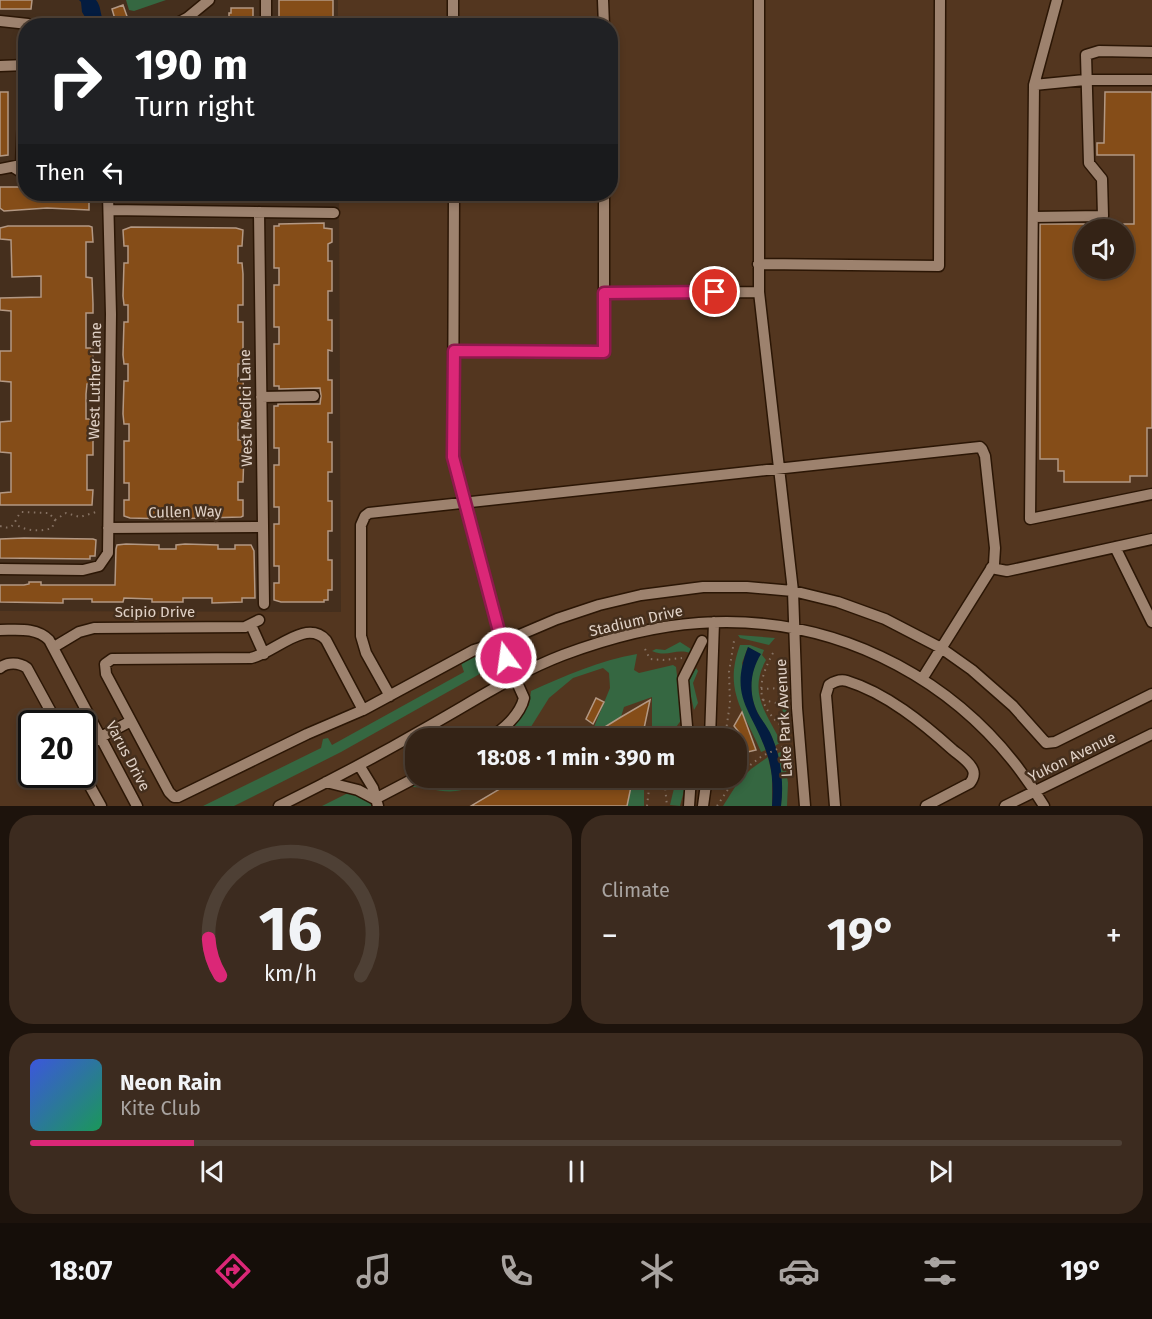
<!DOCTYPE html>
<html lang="en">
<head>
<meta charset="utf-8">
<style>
	body { margin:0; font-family:"Fira Sans",sans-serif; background:#3c2b1f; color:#f1f3f6; height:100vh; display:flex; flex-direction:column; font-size:22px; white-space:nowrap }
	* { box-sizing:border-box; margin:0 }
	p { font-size:20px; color:#a9a4a1 }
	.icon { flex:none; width:33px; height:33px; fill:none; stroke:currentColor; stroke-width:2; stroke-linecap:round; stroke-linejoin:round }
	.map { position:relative; height:806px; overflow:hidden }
	.details { display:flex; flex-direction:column; gap:9px; padding:9px; background:#1d130c; flex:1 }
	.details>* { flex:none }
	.top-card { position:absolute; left:18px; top:18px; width:600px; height:183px; border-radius:24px; box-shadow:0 3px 9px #0003,0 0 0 2px #4e4035; background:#202124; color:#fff; overflow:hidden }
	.buttons { position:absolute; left:1074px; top:219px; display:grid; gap:12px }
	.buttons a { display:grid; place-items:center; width:60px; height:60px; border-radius:50%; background:#342316; box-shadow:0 3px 9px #0003,0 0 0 2px #4e4035; font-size:30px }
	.speed { position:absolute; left:18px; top:710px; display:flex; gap:12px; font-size:30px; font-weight:700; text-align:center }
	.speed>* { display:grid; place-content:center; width:78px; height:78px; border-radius:50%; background:#342316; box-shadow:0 3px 9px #0003,0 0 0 2px #4e4035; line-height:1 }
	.speed .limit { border:3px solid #111; border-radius:9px; background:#fff; color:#111 }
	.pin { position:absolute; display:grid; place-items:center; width:51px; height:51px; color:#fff; margin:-26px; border:3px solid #fff; border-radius:50%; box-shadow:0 2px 6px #0007 }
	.me { position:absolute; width:66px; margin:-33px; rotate:346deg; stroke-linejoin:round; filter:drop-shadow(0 0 4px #0008) }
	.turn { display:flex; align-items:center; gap:21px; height:126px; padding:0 18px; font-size:27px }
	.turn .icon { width:78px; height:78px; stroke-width:2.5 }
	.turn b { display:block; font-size:42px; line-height:51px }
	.then { display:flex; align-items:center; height:57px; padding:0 18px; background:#0003; gap:12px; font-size:22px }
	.big { font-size:45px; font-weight:700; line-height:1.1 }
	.details .widget { flex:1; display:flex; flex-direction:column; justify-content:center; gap:9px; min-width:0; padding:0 21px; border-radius:24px; background:#3c2b1f }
	.details .dial { align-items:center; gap:0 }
	.dial svg { height:156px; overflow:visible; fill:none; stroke:#4e4035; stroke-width:7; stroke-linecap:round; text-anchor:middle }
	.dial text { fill:#f1f3f6; stroke:none }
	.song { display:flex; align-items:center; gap:18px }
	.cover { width:72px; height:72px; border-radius:9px; background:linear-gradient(135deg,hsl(230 70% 55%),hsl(150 70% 35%)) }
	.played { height:6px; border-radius:3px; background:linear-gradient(90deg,#db2777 15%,#4e4035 15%) }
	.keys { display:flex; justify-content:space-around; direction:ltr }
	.heat { display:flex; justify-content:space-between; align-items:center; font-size:33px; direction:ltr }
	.details .tiles { flex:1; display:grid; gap:9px; grid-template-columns:1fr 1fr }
	.widget:last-child { grid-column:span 2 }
	.trip { position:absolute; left:405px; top:728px; width:342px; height:60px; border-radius:24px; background:#342316; box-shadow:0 3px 9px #0003,0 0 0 2px #4e4035; font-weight:700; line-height:60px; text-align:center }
	.tabs { display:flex; height:96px; justify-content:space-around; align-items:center; background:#150e09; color:#a9a4a1 }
	.tabs .icon { width:42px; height:42px }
	.tabs .current { color:#db2777 }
	.tabs b { font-size:27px; color:#f1f3f6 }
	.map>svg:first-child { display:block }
</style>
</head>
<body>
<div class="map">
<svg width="1152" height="806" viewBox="0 0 1152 806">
	<rect width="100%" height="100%" fill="#452f1d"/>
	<!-- built -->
	<path fill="#53361f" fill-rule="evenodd" d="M338 0H1152V806H0V611L341 612 339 194H610V26L338 25ZM1084 230H1124V268H1084ZM32 723H82V774H32ZM416 738H736V777H416Z"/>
	<!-- green -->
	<path fill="#356741" d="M126 0H166L134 11 129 10Z
		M738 635 775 638 769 645 740 638Z
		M680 642 691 649 690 653C675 648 668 658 652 651L656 649 665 650Z
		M740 645H750L764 650 762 655 766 660C748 693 766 712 781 742L775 746C772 734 765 726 759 715 748 696 749 673 760 654L748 647 742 663 758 730 766 750 761 752C744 711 723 691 740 645Z
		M495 651 499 654 501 662 341 752 234 806H203L321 748 323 739 328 738 332 745 464 672 461 663 481 654Z
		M637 654 634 670 639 673 673 665 676 667 682 719 668 738H642L643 734 650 730 652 727V697L624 707 621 717 599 731 594 727 610 688 609 673 603 668 573 678 549 698 524 738H501L529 705 531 691C565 676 600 660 637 654Z
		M696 668 698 671 693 683 698 703 694 710 688 683Z
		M786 699 788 739C780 726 780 713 786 699Z
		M783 751 788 783 787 806H781L782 790 778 753Z
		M768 757 772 775V806H723L735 787 734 786 751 769Z
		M430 777H440L442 780 448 777H493C482 782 468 790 456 791 441 793 427 787 412 787Z
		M633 777H655L644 790V806H627Z
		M672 777H683L686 783 680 806 670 805 675 784Z
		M348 793 366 798 372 806H322Z"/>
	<!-- water -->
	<path fill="#041c40" d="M79 0H96C101 6 100 13 103 20L87 25 86 23 88 22 82 12 81 2Z
		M748 647 761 654C749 673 748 697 760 717 764 723 769 729 772 737 781 758 784 783 781 806H772C773 789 773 771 767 754 753 710 728 699 748 647Z"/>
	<!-- building -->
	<path fill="#854d18" stroke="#b39883" stroke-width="1.5" d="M0 0H32L31 9H0Z
		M279 0H333V26H279Z
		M123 5 129 22 117 26 112 9Z
		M231 8H253V26H229V13H231Z
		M0 92H8V155L0 156Z
		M1105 92H1152V428H1147V476H1130V482H1064V471H1058V459H1040V224H1084V268H1124V224H1134V155H1097V143H1104Z
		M0 187H26V194L89 195V210L47 208 4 211 0 208Z
		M324 223V228L332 229V242L328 244V261H332V291H328V320H332V351L328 350V380H332V413H328V442H332V472H328V501H332V531H328V560H332V590H328V600H324V602H281L274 600V583H279V566H274V524H279V507H274V465H279V448H274V406H278V404H320L321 396 320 388 279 389V386H274V344H279V327H274V285H279V268H274V226H279V224Z
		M8 226H89L92 227 93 242H86V277L92 278 93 304V313H86V348H93V384H87L86 394V419H93V455H87V490H93L92 505H0V493L11 492V453L0 452V422L11 421V382L0 381V351H11V311L0 310V298L41 297V276L12 277 11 240 0 239V228Z
		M131 227 236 228 243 230 242 246H238V263H242L243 274V305H238V322H243V364H238V381H243L244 393 243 423H238V440H243L244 452 243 482H238V500H243V516L241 517 169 519 130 518 124 516V500H129V483H124V441H129V424H124L123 414 124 381H128V364H124L123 355 124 322H128V305H124L123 296 124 263H128V246H124L123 230Z
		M24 538 93 539 96 540 95 556H90V559L0 558V539Z
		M126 544 159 545V549H176V545L185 544 218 545V549H235V545H251L254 551 255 598H242V602L212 603V598H183V602H152V599L124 598 123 602H92V599H63V603L0 602V585H24L29 584V582H41V585H115L116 549 117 545Z
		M596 698 604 702 593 724 586 719Z
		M650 700 642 738H587L621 717Z
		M742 712 756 750 743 753 741 735 734 726Z
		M520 777H633L627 806H471Z"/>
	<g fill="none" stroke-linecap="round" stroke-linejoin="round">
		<!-- minor casing -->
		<g stroke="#2b1605" stroke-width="13">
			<path id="minor" d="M266 0V26
				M453 0V26
				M603 0 604 26
				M759 0V292L793 591 797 708 805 806
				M0 21 28 24
				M172 26 187 18 209 0
				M0 66 26 65
				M1152 80H1085L1034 85 1030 519 1152 494
				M1034 85 1057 0
				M13 167 26 175
				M0 169 21 165 24 94
				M454 194 453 457 506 658 524 698C520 715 503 730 489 738
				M109 210 334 213
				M259 212 264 604
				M1033 217 1103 216 1102 179 1089 163 1086 55 1099 51 1152 52
				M758 264 939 266 940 0
				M604 293 759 292
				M454 351 604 352V194
				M261 397 314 396
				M108 528 263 527
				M1115 547 1152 622
				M991 568 1007 571 1152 539
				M0 569 83 570 99 566 108 553 111 314 108 194
				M251 625 264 654
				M0 630C17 630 36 627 49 640L137 806
				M54 647 79 632 94 628 245 627 259 620
				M0 668C7 662 19 662 27 668L57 723
				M390 696 366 653 361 636V525L365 516 369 513 980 447 982 449 985 456 995 548 994 564 922 679
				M363 710 326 640C306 618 274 653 251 658L112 659 105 664 106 674 169 792 174 797H178L307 734 363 710 474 650 510 639 557 619 599 605 641 595 703 587H747L793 591 838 602 885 619 941 648 972 670 1013 706 1046 743 1055 742 1152 694
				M688 738 683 679 702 641
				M710 738 714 622
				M82 747 131 721
				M359 765 373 788 378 806
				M82 772 101 806
				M326 782 358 790 375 799 417 777
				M279 806C330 781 381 754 431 725 474 701 516 673 563 655 606 639 653 626 699 623 841 613 971 684 1044 806
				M689 806 691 777
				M703 806 707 777
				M835 806 826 695 829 685C835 681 840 679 847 681 886 693 923 723 953 750 959 755 970 762 973 770 975 775 973 779 970 783L926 806
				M1005 806 1152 734"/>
		</g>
		<!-- path -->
		<path stroke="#867263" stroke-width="2" stroke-dasharray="1.5 4.5" stroke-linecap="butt" d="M55 520 66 513 80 517 96 512
			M0 526C15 532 14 520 21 512L49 513 55 520 52 528C40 532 25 531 15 524
			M521 645 525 653
			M645 649 650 659 663 660 682 658
			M773 653C758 681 755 701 779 724
			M761 689 782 688
			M763 700 781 704
			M725 738 730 703 729 672 734 641
			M736 776 762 756 786 745
			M664 777 667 806
			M647 806 649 789 664 780
			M717 806 736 777"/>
		<!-- minor -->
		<use href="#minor" stroke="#9d826e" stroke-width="10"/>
	</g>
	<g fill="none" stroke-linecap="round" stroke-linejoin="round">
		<!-- route casing -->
		<g stroke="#8e194d" stroke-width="15">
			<path id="route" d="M506 658 453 457 454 351 604 352V293L715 292"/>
		</g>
		<!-- route -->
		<use href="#route" stroke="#db2777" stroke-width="10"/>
	</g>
	<g text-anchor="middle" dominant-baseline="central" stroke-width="5" stroke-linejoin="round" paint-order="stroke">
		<!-- street labels -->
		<g font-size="15" fill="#e0d1c6" stroke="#452f1d">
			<text transform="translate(95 381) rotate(-89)">West Luther Lane</text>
			<text transform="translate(246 408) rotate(-91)">West Medici Lane</text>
			<text transform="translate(185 512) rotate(-1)">Cullen Way</text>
			<text x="155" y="612">Scipio Drive</text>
			<text transform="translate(636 621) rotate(-13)">Stadium Drive</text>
			<text transform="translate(784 718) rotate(-93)">Lake Park Avenue</text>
			<text transform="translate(128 756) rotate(62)">Varus Drive</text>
			<text transform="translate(1072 757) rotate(-26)">Yukon Avenue</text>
		</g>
	</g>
</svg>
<div class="buttons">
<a><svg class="icon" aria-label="sound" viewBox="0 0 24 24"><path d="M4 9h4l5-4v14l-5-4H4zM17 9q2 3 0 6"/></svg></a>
</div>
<div class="speed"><div class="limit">20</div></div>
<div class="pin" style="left:715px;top:292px;background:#d93025"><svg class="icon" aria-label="arrive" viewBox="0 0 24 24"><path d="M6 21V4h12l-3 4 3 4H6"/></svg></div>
<svg class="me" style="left:506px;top:658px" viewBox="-20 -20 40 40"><circle r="17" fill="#db2777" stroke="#fff" stroke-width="3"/><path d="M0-11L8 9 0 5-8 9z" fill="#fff"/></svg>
<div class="trip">18:08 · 1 min · 390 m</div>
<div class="top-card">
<div class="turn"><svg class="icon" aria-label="right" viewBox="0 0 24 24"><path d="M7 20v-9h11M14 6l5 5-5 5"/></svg><div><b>190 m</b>Turn right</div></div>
<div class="then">Then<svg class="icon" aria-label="left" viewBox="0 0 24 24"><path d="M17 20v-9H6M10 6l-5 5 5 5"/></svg></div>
</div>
</div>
<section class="details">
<div class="tiles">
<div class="widget dial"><svg viewBox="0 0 100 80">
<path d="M14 69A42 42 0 1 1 86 69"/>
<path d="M14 69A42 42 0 0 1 8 50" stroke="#db2777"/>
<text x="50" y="56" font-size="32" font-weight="700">16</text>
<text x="50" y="72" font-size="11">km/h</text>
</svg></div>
<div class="widget"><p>Climate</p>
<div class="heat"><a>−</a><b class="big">19°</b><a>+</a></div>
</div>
<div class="widget">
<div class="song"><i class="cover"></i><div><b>Neon Rain</b><p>Kite Club</p></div></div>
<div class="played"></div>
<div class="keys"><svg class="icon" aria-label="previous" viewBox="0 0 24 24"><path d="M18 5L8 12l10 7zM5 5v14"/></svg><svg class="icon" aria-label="pause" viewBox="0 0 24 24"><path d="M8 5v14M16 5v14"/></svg><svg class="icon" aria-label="next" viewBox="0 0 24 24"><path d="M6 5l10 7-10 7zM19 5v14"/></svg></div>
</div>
</div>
</section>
<nav class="tabs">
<b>18:07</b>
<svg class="icon current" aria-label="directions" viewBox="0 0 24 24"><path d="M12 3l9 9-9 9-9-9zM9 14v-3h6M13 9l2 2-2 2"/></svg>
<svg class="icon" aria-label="music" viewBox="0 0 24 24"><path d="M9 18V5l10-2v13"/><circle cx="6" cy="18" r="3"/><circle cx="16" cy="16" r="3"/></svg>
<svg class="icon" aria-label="phone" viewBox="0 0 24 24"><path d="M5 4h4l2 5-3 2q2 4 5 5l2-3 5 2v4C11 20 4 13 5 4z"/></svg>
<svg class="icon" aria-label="climate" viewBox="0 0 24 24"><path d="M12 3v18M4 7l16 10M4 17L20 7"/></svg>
<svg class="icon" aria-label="car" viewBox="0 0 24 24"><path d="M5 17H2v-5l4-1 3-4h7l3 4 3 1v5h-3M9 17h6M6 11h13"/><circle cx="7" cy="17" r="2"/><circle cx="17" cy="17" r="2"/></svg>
<svg class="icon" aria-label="filters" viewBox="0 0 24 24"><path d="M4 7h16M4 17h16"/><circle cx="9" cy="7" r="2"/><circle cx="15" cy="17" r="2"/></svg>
<b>19°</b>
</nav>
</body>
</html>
